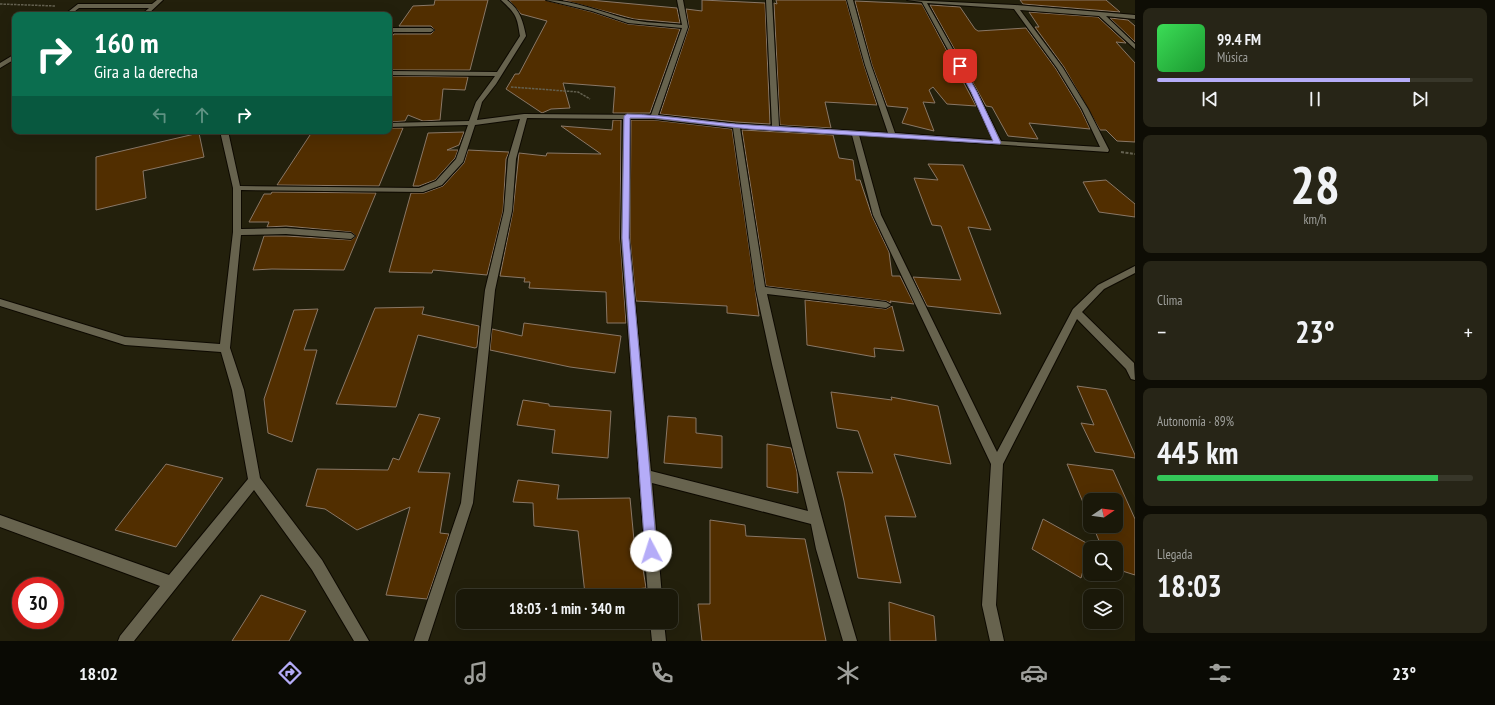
<!DOCTYPE html>
<html lang="es">
<head>
<meta charset="utf-8">
<style>
	body { margin:0; font-family:"PT Sans Narrow",sans-serif; background:#272517; color:#f1f3f6; height:100vh; display:flex; flex-direction:column; font-size:15px; white-space:nowrap }
	* { box-sizing:border-box; margin:0 }
	p { font-size:13px; color:#9fa09c }
	.icon { flex:none; width:22px; height:22px; fill:none; stroke:currentColor; stroke-width:2; stroke-linecap:round; stroke-linejoin:round }
	.map { position:relative; flex:1; overflow:hidden }
	.panel { display:flex; flex-direction:column; gap:8px; padding:8px; background:#0e0d05; width:360px }
	.panel>* { flex:none }
	.hud { position:absolute; left:12px; top:12px; width:380px; height:122px; border-radius:8px; box-shadow:0 4px 16px #0002,0 0 0 1px #38372a; background:#0b6e4f; color:#fff; overflow:hidden }
	.needle { width:26px; rotate:77deg }
	.controls { position:absolute; left:1083px; top:493px; display:grid; gap:8px }
	.controls a { display:grid; place-items:center; width:40px; height:40px; border-radius:8px; background:#1a1809; box-shadow:0 4px 16px #0002,0 0 0 1px #38372a; font-size:20px }
	.speed { position:absolute; left:12px; top:577px; display:flex; gap:8px; font-size:20px; font-weight:700; text-align:center }
	.speed>* { display:grid; place-content:center; width:52px; height:52px; border-radius:50%; background:#1a1809; box-shadow:0 4px 16px #0002,0 0 0 1px #38372a; line-height:1 }
	.speed .limit { border:6px solid #d22; background:#fff; color:#111 }
	.pin { position:absolute; display:grid; place-items:center; width:34px; height:34px; color:#fff; margin:-17px; border-radius:8px; box-shadow:0 2px 6px #0006 }
	.me { position:absolute; width:44px; margin:-22px; rotate:355deg; stroke-linejoin:round; filter:drop-shadow(0 0 3px #0008) }
	.turn { display:flex; align-items:center; gap:14px; height:84px; padding:0 16px; font-size:18px }
	.turn .icon { width:52px; height:52px; stroke-width:2.5 }
	.turn b { display:block; font-size:28px; line-height:34px }
	.lanes { display:flex; align-items:center; height:38px; padding:0 16px; background:#0003; justify-content:center; gap:20px; direction:ltr }
	.lanes .off { opacity:.35 }
	.big { font-size:30px; font-weight:800; line-height:1.1 }
	.panel .widget { flex:1; display:flex; flex-direction:column; justify-content:center; gap:6px; min-width:0; padding:0 14px; border-radius:8px; background:#272517 }
	.panel .dial { align-items:center; gap:0 }
	.dial b { font-size:52px; line-height:1 }
	.song { display:flex; align-items:center; gap:12px }
	.cover { width:48px; height:48px; border-radius:6px; background:linear-gradient(135deg,hsl(130 70% 55%),hsl(130 70% 35%)) }
	.played { height:4px; border-radius:2px; background:linear-gradient(90deg,#b5acf8 80%,#38372a 80%) }
	.keys { display:flex; justify-content:space-around; direction:ltr }
	.heat { display:flex; justify-content:space-between; align-items:center; font-size:22px; direction:ltr }
	.charge { height:6px; border-radius:3px; background:linear-gradient(90deg,#34c759 89%,#38372a 0) }
	.trip { position:absolute; left:456px; top:589px; width:222px; height:40px; border-radius:8px; background:#1a1809; box-shadow:0 4px 16px #0002,0 0 0 1px #38372a; font-weight:800; line-height:40px; text-align:center }
	.tabs { display:flex; height:64px; justify-content:space-around; align-items:center; background:#0a0a04; color:#9fa09c }
	.tabs .icon { width:28px; height:28px }
	.tabs .current { color:#b5acf8 }
	.tabs b { font-size:18px; color:#f1f3f6 }
	main { display:flex; flex:1; min-height:0 }
	.map>svg:first-child { display:block }
</style>
</head>
<body>
<main>
<div class="map">
<svg width="1135" height="641" viewBox="0 0 1135 641">
	<rect width="100%" height="100%" fill="#23200c"/>
	<!-- building -->
	<path fill="#512e00" stroke="#897766" d="M435 0H488L470 70H389V40L394 34H431L435 30 431 26H399L413 6 434 5Z
		M509 0H545L592 12 628 24 680 29 650 113H613L615 87 563 83 570 108 551 109 542 113 506 89 515 74H519L547 21 521 14Z
		M563 0H590L677 8 680 23 634 19Z
		M702 0 765 3 770 124 736 122 660 114 689 27 686 9 702 11Z
		M776 0H846L864 65 877 105 825 102 831 128 780 125 774 3 777 4Z
		M1020 0H1106L1120 12 1023 4Z
		M855 1 922 4 976 106 947 104 933 87 929 90 935 103 923 102 934 131 902 123 908 108 887 106 872 65Z
		M930 5 960 7 975 29 978 31 1026 28 1056 69 1081 110 1090 129 1029 123 1038 139 1008 136 992 107 986 106Z
		M1029 12 1098 17 1126 43 1116 42 1135 63V142L1117 141 1106 130H1100L1064 67 1035 27H1039Z
		M1110 18 1128 20 1135 26V42Z
		M389 76 468 77 465 90 443 89 440 120 423 121 408 115 405 121 389 122Z
		M613 120H621L620 238 626 323H607L606 292 529 288 530 282H524L525 278 500 276 513 211 519 153 546 156 547 153 601 154 561 126 612 130Z
		M631 120H654L732 129 759 316 727 313V306L636 301 630 238Z
		M389 128H403L379 186 277 185 312 132 319 131H389Z
		M742 130 833 135 839 158 853 160 856 180H860L872 216 889 252 892 276H900L914 304 890 301 891 303 886 301 766 286Z
		M464 132 459 145 447 150H458L455 158 435 180 419 186H413L428 133Z
		M199 133 204 157 143 171 146 198 96 210V157Z
		M468 150 509 152 506 159 503 211 487 275 433 270 432 273 389 272 411 193H424L443 186 464 163Z
		M928 164 963 165 991 230 968 227 1001 314 927 306 913 277 961 280 941 226 932 225 914 178 938 180Z
		M1106 180 1135 204V217L1099 212 1083 182Z
		M272 192 376 193 344 270 272 269 253 270 264 236H286L351 240 356 236 351 232 286 226 267 227 269 222H249L264 194H271Z
		M805 300 886 309 892 306 904 351 874 348 875 357 807 345Z
		M424 307 422 314 479 326 477 347 475 348 418 335 396 407 336 404 375 308Z
		M318 309 304 350H317L292 442 268 433 264 399 294 310Z
		M524 323 621 336 615 373 570 367 490 350 492 329 522 336Z
		M1077 386 1106 390 1135 455V458L1095 452 1081 423 1094 425Z
		M831 392 892 400 891 397 938 406 951 464 894 454 916 517 885 516 901 583 858 578 844 501 837 472 873 473 858 431 837 428Z
		M523 400 549 404V406L611 411 608 458 552 453 555 430 517 425Z
		M419 414 440 418 418 472 450 473 440 533 449 534 427 599 386 595 410 507 357 530 325 509 306 506 317 469 388 470 393 458 399 460Z
		M668 416 696 418V433L722 436V468L664 463Z
		M767 444 791 448 797 472 798 493 767 487Z
		M166 464 223 478 176 547 115 530Z
		M1067 464 1113 470 1135 519V575L1116 569V548H1102L1093 526H1116V500H1090V519Z
		M518 480 559 485 557 499 630 498 635 551 640 550 646 588 585 594 578 531 534 526 533 503 513 502Z
		M1043 519 1090 545 1081 578 1032 549Z
		M710 520 745 525 746 536 805 539 826 641H702L698 604H710Z
		M261 595 306 611 289 641H232Z
		M889 602 934 616 936 641H890Z"/>
	<g fill="none" stroke-linecap="round" stroke-linejoin="round">
		<!-- street casing -->
		<g stroke="#0d0900" stroke-width="2">
			<path id="street" d="M157 0H163L147 15H141L149 8H79L70 15H64L78 4H152Z
				M501 0H507C520 10 523 21 526 36L496 84 482 102 477 120 524 114 651 115 682 28 628 23 592 11 546 0C574 0 601 12 627 19 644 23 664 23 682 25L677 0H683L688 27 658 115 736 124 772 126 766 0H772L779 126 888 133 865 65 847 0H853L871 65 895 133 993 140 971 92 922 2 907 0 1015 5 1135 15V19L1106 16 1135 44V49L1099 16 1020 10 1063 68 1088 109 1109 150 1108 152 859 135 881 215 997 452 1073 309 1098 285 1135 266V273L1104 289 1082 312 1134 363 1135 380 1131 379 1126 369 1077 319 1003 464 996 605 1004 641H990L982 605 991 464 873 215 852 135 740 128 765 287 886 302 891 305 886 308 767 294C793 411 823 527 857 641H843L816 549 811 524 652 483 662 596H648L621 238 623 119 527 118 516 159 512 211 495 290 473 503 428 641H414L461 503 485 290 504 211 508 159 520 119 475 125 463 162 442 185 423 192 241 190V229L286 228 351 233 355 236 351 239 286 234 241 235 230 348 244 390 260 478 322 560 369 641H354L312 570 254 490 134 641H118L120 636 160 586 0 527V515L169 575 248 479 232 390 221 352 125 345 0 306V299L125 337 220 344 233 232V188L220 131H228L240 186 419 188 436 181 456 159 468 125 389 127V123L469 121 476 102 495 76 389 75V71L497 72 520 36C517 16 516 14 501 0ZM927 3 1014 9 1057 68 1082 109 1100 147 1001 141 977 92ZM630 119H654L733 128 756 290 772 364 808 511 651 471 629 238Z
				M389 28H431L434 30 431 32H389Z
				M15 54V59L0 68V63Z
				M650 622H664L666 641H652Z"/>
		</g>
		<!-- path-far1 -->
		<path stroke="#646150" stroke-width="1.5" stroke-dasharray="2.5 1" stroke-linecap="butt" d="M0 4 55 6
			M511 87 578 92 590 99"/>
		<!-- path -->
		<path stroke="#646150" stroke-width="2" stroke-dasharray="3 1.5" stroke-linecap="butt" d="M1121 152 1135 154"/>
		<!-- street -->
		<use href="#street" fill="#67634e" fill-rule="evenodd"/>
	</g>
	<!-- route -->
	<path fill="#b5acf8" stroke="#7670a1" d="M958 65H962L977 92 1001 143 1000 144 749 129 654 118H630L629 238 657 551 655 555 651 557 646 555 645 551 622 238 624 116 627 114C669 115 710 123 751 125 832 130 913 134 993 141L971 92 957 66Z"/>
</svg>
<div class="controls">
<a><svg class="needle" viewBox="-14 -14 28 28"><path d="M0-13l5 13h-10z" fill="#e53935"/><path d="M0 13l5-13h-10z" fill="#9fa09c"/></svg></a>
<a><svg class="icon" aria-label="search" viewBox="0 0 24 24"><circle cx="10" cy="10" r="6"/><path d="M15 15l6 6"/></svg></a>
<a><svg class="icon" aria-label="layers" viewBox="0 0 24 24"><path d="M12 4l9 5-9 5-9-5zM3 14l9 5 9-5"/></svg></a>
</div>
<div class="speed"><div class="limit">30</div></div>
<div class="pin" style="left:960px;top:66px;background:#d93025"><svg class="icon" aria-label="arrive" viewBox="0 0 24 24"><path d="M6 21V4h12l-3 4 3 4H6"/></svg></div>
<svg class="me" style="left:651px;top:551px" viewBox="-20 -20 40 40"><circle r="19" fill="#fff"/><path d="M0-13L10 11 0 6-10 11z" fill="#b5acf8"/></svg>
<div class="trip">18:03 · 1 min · 340 m</div>
<div class="hud">
<div class="turn"><svg class="icon" aria-label="right" viewBox="0 0 24 24"><path d="M7 20v-9h11M14 6l5 5-5 5"/></svg><div><b>160 m</b>Gira a la derecha</div></div>
<div class="lanes"><svg class="icon off" aria-label="left" viewBox="0 0 24 24"><path d="M17 20v-9H6M10 6l-5 5 5 5"/></svg><svg class="icon off" aria-label="ahead" viewBox="0 0 24 24"><path d="M12 20V5M6 11l6-6 6 6"/></svg><svg class="icon" aria-label="right" viewBox="0 0 24 24"><path d="M7 20v-9h11M14 6l5 5-5 5"/></svg></div>
</div>
</div>
<section class="panel">
<div class="widget">
<div class="song"><i class="cover"></i><div><b>99.4 FM</b><p>Música</p></div></div>
<div class="played"></div>
<div class="keys"><svg class="icon" aria-label="previous" viewBox="0 0 24 24"><path d="M18 5L8 12l10 7zM5 5v14"/></svg><svg class="icon" aria-label="pause" viewBox="0 0 24 24"><path d="M8 5v14M16 5v14"/></svg><svg class="icon" aria-label="next" viewBox="0 0 24 24"><path d="M6 5l10 7-10 7zM19 5v14"/></svg></div>
</div>
<div class="widget dial"><b>28</b><p>km/h</p></div>
<div class="widget"><p>Clima</p>
<div class="heat"><a>−</a><b class="big">23°</b><a>+</a></div>
</div>
<div class="widget"><p>Autonomía · 89%</p><b class="big">445 km</b><div class="charge"></div></div>
<div class="widget"><p>Llegada</p><b class="big">18:03</b></div>
</section>
</main>
<nav class="tabs">
<b>18:02</b>
<svg class="icon current" aria-label="directions" viewBox="0 0 24 24"><path d="M12 3l9 9-9 9-9-9zM9 14v-3h6M13 9l2 2-2 2"/></svg>
<svg class="icon" aria-label="music" viewBox="0 0 24 24"><path d="M9 18V5l10-2v13"/><circle cx="6" cy="18" r="3"/><circle cx="16" cy="16" r="3"/></svg>
<svg class="icon" aria-label="phone" viewBox="0 0 24 24"><path d="M5 4h4l2 5-3 2q2 4 5 5l2-3 5 2v4C11 20 4 13 5 4z"/></svg>
<svg class="icon" aria-label="climate" viewBox="0 0 24 24"><path d="M12 3v18M4 7l16 10M4 17L20 7"/></svg>
<svg class="icon" aria-label="car" viewBox="0 0 24 24"><path d="M5 17H2v-5l4-1 3-4h7l3 4 3 1v5h-3M9 17h6M6 11h13"/><circle cx="7" cy="17" r="2"/><circle cx="17" cy="17" r="2"/></svg>
<svg class="icon" aria-label="filters" viewBox="0 0 24 24"><path d="M4 7h16M4 17h16"/><circle cx="9" cy="7" r="2"/><circle cx="15" cy="17" r="2"/></svg>
<b>23°</b>
</nav>
</body>
</html>
